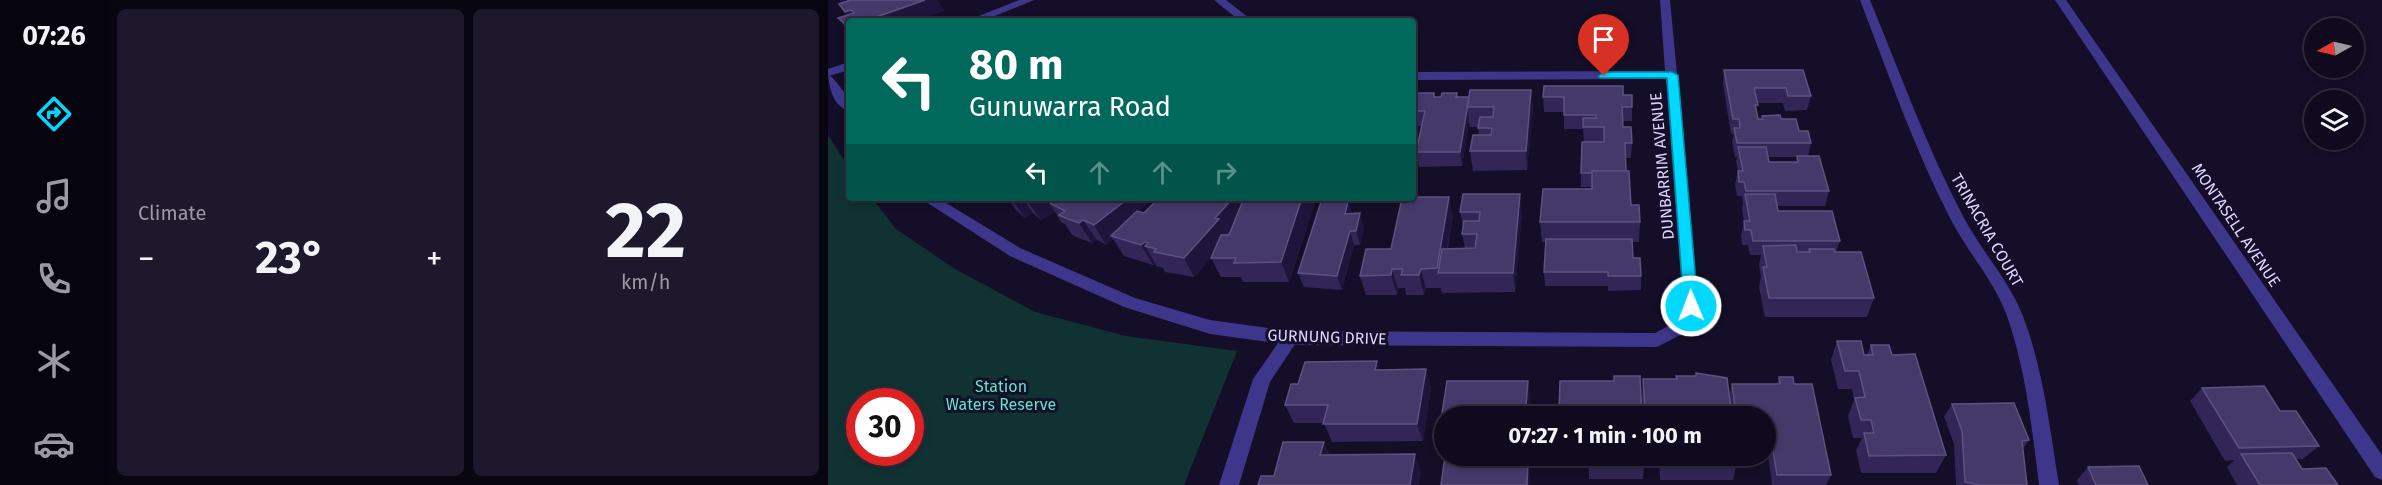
<!DOCTYPE html>
<html lang="en">
<head>
<meta charset="utf-8">
<style>
	body { margin:0; font-family:"Fira Sans",sans-serif; background:#1d182b; color:#f1f3f6; height:100vh; display:flex; flex-direction:column; font-size:22px; white-space:nowrap }
	* { box-sizing:border-box; margin:0 }
	p { font-size:20px; color:#9b9aa4 }
	.icon { flex:none; width:33px; height:33px; fill:none; stroke:currentColor; stroke-width:2; stroke-linecap:round; stroke-linejoin:round }
	.map { position:relative; flex:1; overflow:hidden }
	.drawer { display:flex; flex-direction:column; gap:9px; padding:9px; background:#080610; width:720px }
	.drawer>* { flex:none }
	.banner { position:absolute; left:18px; top:18px; width:570px; height:183px; border-radius:6px; box-shadow:0 3px 9px #0003,0 0 0 2px #2f2b3c; background:#00695c; color:#fff; overflow:hidden }
	.needle { width:39px; rotate:262deg }
	.buttons { position:absolute; left:1476px; top:18px; display:grid; gap:12px }
	.buttons a { display:grid; place-items:center; width:60px; height:60px; border-radius:50%; background:#0f0a1e; box-shadow:0 3px 9px #0003,0 0 0 2px #2f2b3c; font-size:30px }
	.speed { position:absolute; left:18px; top:388px; display:flex; gap:12px; font-size:30px; font-weight:700; text-align:center }
	.speed>* { display:grid; place-content:center; width:78px; height:78px; border-radius:50%; background:#0f0a1e; box-shadow:0 3px 9px #0003,0 0 0 2px #2f2b3c; line-height:1 }
	.speed .limit { border:9px solid #d22; background:#fff; color:#111 }
	.pin { position:absolute; display:grid; place-items:center; width:51px; height:51px; color:#fff; margin:-62px -26px; border-radius:50% 50% 50% 0; rotate:-45deg; box-shadow:0 0 6px #0007 }
	.pin .icon { rotate:45deg }
	.me { position:absolute; width:66px; margin:-33px; rotate:359deg; stroke-linejoin:round; filter:drop-shadow(0 0 4px #0008) }
	.turn { display:flex; align-items:center; gap:21px; height:126px; padding:0 24px; font-size:27px }
	.turn .icon { width:78px; height:78px; stroke-width:2.5 }
	.turn b { display:block; font-size:42px; line-height:51px }
	.lanes { display:flex; align-items:center; height:57px; padding:0 24px; background:#0003; justify-content:center; gap:30px; direction:ltr }
	.lanes .off { opacity:.35 }
	.big { font-size:45px; font-weight:700; line-height:1.1 }
	.drawer .widget { flex:1; display:flex; flex-direction:column; justify-content:center; gap:9px; min-width:0; padding:0 21px; border-radius:9px; background:#1d182b }
	.drawer .dial { align-items:center; gap:0 }
	.dial b { font-size:78px; line-height:1 }
	.heat { display:flex; justify-content:space-between; align-items:center; font-size:33px; direction:ltr }
	.drawer .tiles { flex:1; display:grid; gap:9px; grid-template-columns:repeat(2,1fr) }
	.trip { position:absolute; left:606px; top:406px; width:342px; height:60px; border-radius:30px; background:#0f0a1e; box-shadow:0 3px 9px #0003,0 0 0 2px #2f2b3c; font-weight:700; line-height:60px; text-align:center }
	main { display:flex; flex:1; min-height:0 }
	.dock { display:flex; flex-direction:column; width:108px; justify-content:space-around; align-items:center; background:#06040c; color:#9b9aa4 }
	.dock .icon { width:42px; height:42px }
	.dock .on { color:#01d8ff }
	.dock b { font-size:27px; color:#f1f3f6 }
	.map>svg:first-child { display:block }
</style>
</head>
<body>
<main>
<nav class="dock">
<b>07:26</b>
<svg class="icon on" aria-label="directions" viewBox="0 0 24 24"><path d="M12 3l9 9-9 9-9-9zM9 14v-3h6M13 9l2 2-2 2"/></svg>
<svg class="icon" aria-label="music" viewBox="0 0 24 24"><path d="M9 18V5l10-2v13"/><circle cx="6" cy="18" r="3"/><circle cx="16" cy="16" r="3"/></svg>
<svg class="icon" aria-label="phone" viewBox="0 0 24 24"><path d="M5 4h4l2 5-3 2q2 4 5 5l2-3 5 2v4C11 20 4 13 5 4z"/></svg>
<svg class="icon" aria-label="climate" viewBox="0 0 24 24"><path d="M12 3v18M4 7l16 10M4 17L20 7"/></svg>
<svg class="icon" aria-label="car" viewBox="0 0 24 24"><path d="M5 17H2v-5l4-1 3-4h7l3 4 3 1v5h-3M9 17h6M6 11h13"/><circle cx="7" cy="17" r="2"/><circle cx="17" cy="17" r="2"/></svg>
</nav>
<section class="drawer">
<div class="tiles">
<div class="widget"><p>Climate</p>
<div class="heat"><a>−</a><b class="big">23°</b><a>+</a></div>
</div>
<div class="widget dial"><b>22</b><p>km/h</p></div>
</div>
</section>
<div class="map">
<svg width="1554" height="485" viewBox="0 0 1554 485">
	<rect width="100%" height="100%" fill="#140e28"/>
	<!-- green -->
	<path fill="#113233" fill-rule="evenodd" d="M0 135 21 168V198H44L68 229 127 269 207 312 298 336 409 351 356 485H0ZM32 402H82V453H32Z"/>
	<g fill="none" stroke-linecap="round" stroke-linejoin="round">
		<!-- lane -->
		<path fill="#3e368a" fill-rule="evenodd" d="M463 331 469 333 471 338 442 382 411 485H391L425 379 457 333Z"/>
		<!-- street -->
		<path fill="#3e368a" fill-rule="evenodd" d="M191 0H206L155 21H138Z
			M386 0H398L425 21H412Z
			M832 0H842L871 306 860 331 829 347 463 345 382 334 296 307 182 256 92 198H110L192 248 307 298 382 320 463 331 827 333 848 322 855 306 838 79 585 80V72L837 71Z
			M1032 0H1042C1072 73 1099 148 1136 218 1154 252 1181 280 1195 316 1215 369 1222 428 1231 485H1211C1204 429 1198 370 1179 316 1166 280 1139 252 1122 218 1086 148 1060 73 1032 0Z
			M1227 0H1238L1554 455V480L1547 477Z
			M21 62V70L1 76 4 77 21 98V111C4 106 0 84 0 69Z"/>
	</g>
	<!-- wall -->
	<path fill="#332657" fill-rule="evenodd" d="M12 0H109L116 11 21 21V32L10 18 19 15Z
		M896 70 983 96 979 110 957 111 955 103H929V112L930 119H934V116L953 119 971 131 983 143 980 156 1001 191 997 206H949L950 211 1012 241 1008 252 1046 298 1039 317H937L931 287 933 277 931 265 933 255H922L920 245H914L913 236 916 221 914 209 915 204 914 196H909L907 185 910 171 908 161 909 157H907L904 142 906 134H903L895 84ZM940 157H969L968 162H941Z
		M703 90 705 109 699 170 645 171 642 151 651 135 650 127H642L641 122 634 166 591 167 588 152 594 126H585V93H606L607 97H613L629 93 630 97H641Z
		M795 95 804 107V121H794L795 127 804 143 803 158H797L798 171 803 205 812 222 811 242H804L805 258 813 276V290L780 291V286H717L716 272 718 242H714L712 222 764 189V187H753V173L776 142H756L755 129H736V112H716L715 97Z
		M635 194 694 213 687 292 614 293 613 288H598L596 295H578L577 288H570L569 295H538L532 276 563 249 625 216 620 248H637L634 234 635 227 632 212Z
		M180 198H483L486 205 461 282H415L413 277H393L383 258 366 277 337 272 335 268 328 266 327 263 325 265 296 256 285 239 278 245 268 239 264 243 253 239 244 235 237 224 233 222 227 212 213 220 205 213 197 218 188 210ZM324 199 328 201 316 213 310 211Z
		M520 201 524 213 536 228 532 245H526L514 290 476 287 470 273Z
		M1009 341 1036 355H1039L1043 345 1064 355 1118 455 1108 473H1033L1028 450 1034 438H1025L1020 416 1026 400 1024 389H1010L1003 360Z
		M598 369 603 388 595 441 504 442 496 423H466L457 405 470 384 551 370Z
		M848 376 901 396 904 384H949L951 377 966 384 1003 475 998 485H944L938 440V417H815L814 397 815 379H848Z
		M700 381 702 399 701 417H616V422L614 413Z
		M732 381 814 417H731Z
		M1374 388 1452 411 1491 446 1475 459H1468L1474 469 1510 485H1409L1399 467 1407 460 1397 461 1362 401Z
		M1124 404 1201 440 1195 449 1199 485H1128L1126 444 1116 417Z
		M761 456 816 466 815 479H761Z
		M831 456H908L909 462 905 480H832Z
		M1260 467 1320 485H1251L1249 480Z"/>
	<!-- shaded-wall -->
	<path fill="#1f153c" d="M12 0H58L31 21H24L17 12 20 11Z
		M97 0H109L116 11 87 21H37Z
		M703 90 705 109 699 170 698 151Z
		M639 107 641 122 634 166 632 152Z
		M692 194 694 213 687 292 685 273Z
		M621 197 625 216 615 273H610L613 288 609 268Z
		M183 198H194L205 213 197 218Z
		M204 198H250L220 202 227 212 213 220 199 201Z
		M290 198H324V199L305 215 283 236 285 239 278 245 266 225Z
		M405 198H424L416 215 399 234 401 239 366 277 356 258 387 218Z
		M474 198H483L486 205 461 282 453 262Z
		M520 201 525 216 517 214Z
		M532 213 536 228 532 245 528 231Z
		M255 220 268 239 264 243 251 223Z
		M522 231 526 245 514 290 509 276Z
		M317 242 320 247 317 246 327 263 325 265 313 245Z
		M564 269 570 288 569 295 563 275Z
		M593 269 598 288 596 295 591 275Z
		M549 361 555 380 547 370Z
		M598 369 603 388 595 441 589 424Z
		M700 381 702 399 701 417H697Z
		M496 442 504 459 492 455Z
		M587 454 593 472 591 485H582Z
		M681 456H685L683 480 680 462Z
		M700 462 702 480V485H699Z"/>
	<!-- building -->
	<path fill="#453969" stroke="#5d5180" stroke-width="1.5" d="M23 0H97L37 21H21V27L10 18 26 13 23 10 17 12 11 4Z
		M896 70H975L983 96H960L958 88H926L930 105H927L930 119H935L934 116 952 115 953 119H968L971 131H980L983 143H909L906 128H912L911 119H905Z
		M716 86H795V95H804V107H794L795 127H803L804 143H797L798 171H764V173H753L754 142H776V127H755V118H768V115H736V97H715Z
		M642 90H703L698 151H642L645 135H663L664 128H650L652 117H665L666 107H639Z
		M585 93H606V97H613L614 93H629L628 97H641L632 152H588L597 111H585Z
		M910 147H938L941 162H970L969 156H991L1001 191H918L916 182H911L910 171H915Z
		M764 171H801L803 205H811L812 222H712L715 189H764Z
		M635 194H692L685 273H610L614 249 647 248 649 234H634L636 221H651L652 212H632Z
		M917 194H947L950 211H1004L1012 241H925L923 230H917L916 221H922Z
		M585 197H621L609 268 593 269 591 275H573L575 269H564L563 275 532 276 538 249H563L574 198H585Z
		M226 198H290L297 201 266 225 255 220 251 223 240 219 231 215 237 211 220 202Z
		M331 198H405L387 218 391 219 356 258 326 252 328 249 317 246 320 243 317 242 313 245 283 236 309 211 316 213Z
		M416 198H474L453 262 406 263 408 258H383L393 235H401Z
		M520 201 517 214 532 213 528 231H522L509 276 470 273 493 202Z
		M718 239H804L805 258H812L813 276H780V272H716Z
		M968 245 969 252H982L981 249H1006L1007 252H1033L1046 298H941L935 267H939L935 246Z
		M1009 341H1033L1036 355H1045L1043 345H1061L1064 355 1087 354 1118 455 1041 456 1036 433H1046L1043 420H1033L1027 398 1037 397 1031 371H1017Z
		M549 361 547 370 598 369 589 424H495L500 405H457L463 384H470L477 362Z
		M868 373 899 378 904 417H852L851 410H817L815 379H849L848 376H868Z
		M786 376H812L814 417H761V414H731L732 381H786Z
		M951 377H965L966 384H984L1003 475H949L939 414 908 415 904 384H952Z
		M619 381H700L697 417H622L623 413H614Z
		M1436 386 1452 411H1468L1491 446 1411 448 1374 388Z
		M1186 403 1201 440 1194 441 1199 485H1152L1137 482 1134 431 1124 404Z
		M455 442H496L492 455 587 454 582 485H430L433 476H446Z
		M1464 453 1474 469 1498 468 1510 485H1432L1413 454Z
		M617 456H681L680 462H700L699 485H613Z
		M761 456H815L816 466H761Z
		M833 456H908L909 462 833 463Z
		M1311 466 1320 485H1268L1260 467Z"/>
	<!-- route -->
	<path fill="#01d8ff" stroke="#018ca6" stroke-width="1.5" d="M776 72H844L850 75 870 306 868 310 863 311 856 306 839 78H772L770 76Z"/>
	<g text-anchor="middle" dominant-baseline="central" stroke-width="6" stroke-linejoin="round" paint-order="stroke">
		<!-- street labels -->
		<g font-size="16" fill="#dcd5ff" stroke="#140e28">
			<text transform="translate(834 166) rotate(-95)">DUNBARRIM AVENUE</text>
			<text transform="translate(1408 225) rotate(56)">MONTASELL AVENUE</text>
			<text transform="translate(1159 230) rotate(60)">TRINACRIA COURT</text>
			<text transform="translate(499 337) rotate(2)">GURNUNG DRIVE</text>
		</g>
		<!-- park labels -->
		<g font-size="16" fill="#59e7cb" stroke="#140e28">
			<text x="173" y="386">Station<tspan x="173" dy="18">Waters Reserve</tspan></text>
		</g>
	</g>
</svg>
<div class="buttons">
<a><svg class="needle" viewBox="-14 -14 28 28"><path d="M0-13l5 13h-10z" fill="#e53935"/><path d="M0 13l5-13h-10z" fill="#9b9aa4"/></svg></a>
<a><svg class="icon" aria-label="layers" viewBox="0 0 24 24"><path d="M12 4l9 5-9 5-9-5zM3 14l9 5 9-5"/></svg></a>
</div>
<div class="speed"><div class="limit">30</div></div>
<div class="pin" style="left:776px;top:76px;background:#d93025"><svg class="icon" aria-label="arrive" viewBox="0 0 24 24"><path d="M6 21V4h12l-3 4 3 4H6"/></svg></div>
<svg class="me" style="left:863px;top:306px" viewBox="-20 -20 40 40"><circle r="17" fill="#01d8ff" stroke="#fff" stroke-width="3"/><path d="M0-11L8 9 0 5-8 9z" fill="#fff"/></svg>
<div class="trip">07:27 · 1 min · 100 m</div>
<div class="banner">
<div class="turn"><svg class="icon" aria-label="left" viewBox="0 0 24 24"><path d="M17 20v-9H6M10 6l-5 5 5 5"/></svg><div><b>80 m</b>Gunuwarra Road</div></div>
<div class="lanes"><svg class="icon" aria-label="left" viewBox="0 0 24 24"><path d="M17 20v-9H6M10 6l-5 5 5 5"/></svg><svg class="icon off" aria-label="ahead" viewBox="0 0 24 24"><path d="M12 20V5M6 11l6-6 6 6"/></svg><svg class="icon off" aria-label="ahead" viewBox="0 0 24 24"><path d="M12 20V5M6 11l6-6 6 6"/></svg><svg class="icon off" aria-label="right" viewBox="0 0 24 24"><path d="M7 20v-9h11M14 6l5 5-5 5"/></svg></div>
</div>
</div>
</main>
</body>
</html>
